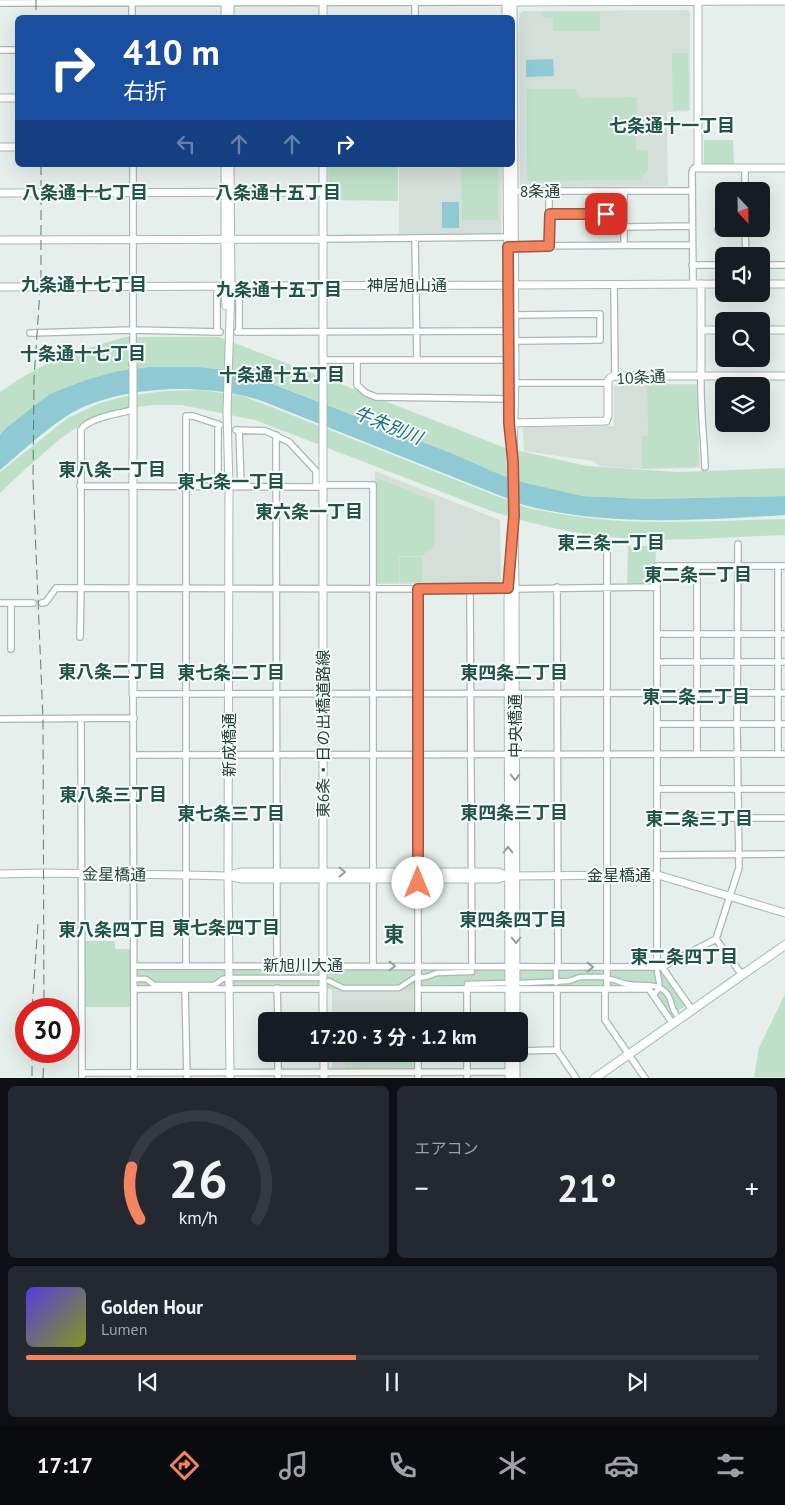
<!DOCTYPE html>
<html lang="ja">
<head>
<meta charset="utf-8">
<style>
	body { margin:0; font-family:"PT Sans","Noto Sans JP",sans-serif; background:#242831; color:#f1f3f6; height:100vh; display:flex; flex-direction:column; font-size:19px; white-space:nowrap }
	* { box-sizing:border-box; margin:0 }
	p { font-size:16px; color:#9ea1a6 }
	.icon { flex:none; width:28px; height:28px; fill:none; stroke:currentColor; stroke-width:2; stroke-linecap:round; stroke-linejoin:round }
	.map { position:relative; height:1078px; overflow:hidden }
	.panel { display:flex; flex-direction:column; gap:8px; padding:8px; background:#0d0f14; flex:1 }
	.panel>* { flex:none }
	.banner { position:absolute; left:15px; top:15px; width:500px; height:152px; border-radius:8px; box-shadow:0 5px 20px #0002; background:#1a4fa0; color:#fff; overflow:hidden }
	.needle { width:32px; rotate:158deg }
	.fabs { position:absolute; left:715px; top:182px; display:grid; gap:10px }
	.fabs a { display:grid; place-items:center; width:55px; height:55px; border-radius:8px; background:#171b24; box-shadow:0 5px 20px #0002; font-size:25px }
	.speed { position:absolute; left:15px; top:998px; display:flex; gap:10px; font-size:25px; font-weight:700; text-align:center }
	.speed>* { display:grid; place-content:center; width:65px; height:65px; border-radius:50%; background:#171b24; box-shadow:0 5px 20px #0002; line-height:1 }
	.speed .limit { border:8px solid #d22; background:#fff; color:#111 }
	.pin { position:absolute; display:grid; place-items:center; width:42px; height:42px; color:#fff; margin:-21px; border-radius:10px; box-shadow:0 2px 8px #0006 }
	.me { position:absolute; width:55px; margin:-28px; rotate:0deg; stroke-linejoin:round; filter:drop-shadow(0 0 4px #0008) }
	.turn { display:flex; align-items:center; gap:18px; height:105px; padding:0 25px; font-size:22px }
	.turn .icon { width:65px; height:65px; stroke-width:2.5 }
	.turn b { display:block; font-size:35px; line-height:42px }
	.lanes { display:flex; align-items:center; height:48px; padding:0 25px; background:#0003; justify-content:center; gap:25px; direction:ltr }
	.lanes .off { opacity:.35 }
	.big { font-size:38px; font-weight:700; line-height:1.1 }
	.panel .card { flex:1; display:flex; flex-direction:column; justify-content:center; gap:8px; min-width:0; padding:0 18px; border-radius:8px; background:#242831 }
	.panel .dial { align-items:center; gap:0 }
	.dial svg { height:130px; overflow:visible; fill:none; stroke:#363941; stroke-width:7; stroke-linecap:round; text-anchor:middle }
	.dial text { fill:#f1f3f6; stroke:none }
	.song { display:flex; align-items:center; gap:15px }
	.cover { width:60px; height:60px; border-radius:8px; background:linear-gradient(135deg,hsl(250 70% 55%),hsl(70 70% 35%)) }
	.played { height:5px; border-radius:2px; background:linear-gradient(90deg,#f4845f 45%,#363941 45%) }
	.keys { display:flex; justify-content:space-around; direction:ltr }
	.heat { display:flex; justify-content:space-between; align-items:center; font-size:28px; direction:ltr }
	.panel .tiles { flex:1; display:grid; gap:8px; grid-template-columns:1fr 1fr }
	.card:last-child { grid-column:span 2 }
	.trip { position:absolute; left:258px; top:1012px; width:270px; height:50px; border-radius:8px; background:#171b24; box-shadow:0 5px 20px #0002; font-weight:700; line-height:50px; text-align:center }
	.dock { display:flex; height:80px; justify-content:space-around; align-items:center; background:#090b0e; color:#9ea1a6 }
	.dock .icon { width:35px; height:35px }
	.dock .current { color:#f4845f }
	.dock b { font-size:22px; color:#f1f3f6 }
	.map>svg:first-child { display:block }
</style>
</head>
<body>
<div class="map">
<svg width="785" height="1078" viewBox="0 0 785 1078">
	<rect width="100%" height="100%" fill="#e6efeb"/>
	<!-- built -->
	<path fill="#d4dfda" d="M688 10 690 12V111L667 112 668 186 520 187 519 15 523 11Z
		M399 165H502L501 234H399Z
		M617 384H697L700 468 642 469 600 466 593 461 524 451 523 427 614 426V386Z
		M375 471 500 520 501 580 497 584H376L374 582Z
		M332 989H415V1021H332Z
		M332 1054H415V1070H332Z"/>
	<!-- green -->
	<path fill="#bfe0c8" d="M543 12H600V31H553V18H543Z
		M672 53H688L689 110H673Z
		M527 89H575L581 98 637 97 636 150 648 151V170L639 180 527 181Z
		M704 140H733L734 165 704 166Z
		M328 165H398V201L329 200Z
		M461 165H498V220H462Z
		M125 337H219L503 447 587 466 678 472 785 468V496L646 499 582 496 550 489 526 483 499 474 451 453 243 372 199 367H149L118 371 0 435V392L21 378 61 356Z
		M647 386H696L699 463 695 467 642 468V437L648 436Z
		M203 390 243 396 527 508C558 514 589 519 621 521 675 524 731 520 785 519V535C724 537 662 544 602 536 565 532 529 523 494 512L255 420 181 405H154L122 409 90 419 61 438 20 474 0 493V472L68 418 100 403 127 396 165 391Z
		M377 478 435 501 434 546 422 556H399V582L376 583 375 581Z
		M628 546H656L655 585H627Z
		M400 557H422V582H400Z
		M81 941H115V949H134V966L662 967 687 1005 669 1017 649 989H134V1007H82Z
		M785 994V1077H754L759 1048Z
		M345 1054H412V1067L345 1068Z"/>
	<!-- water -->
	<path fill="#8ec9d4" d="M553 59 554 76 526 77V60Z
		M442 202H459V228H442Z
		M149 367H199L242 372 451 453 499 474 526 483 582 496 646 499 785 496V515C698 520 609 527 524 505L262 401C210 383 129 385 79 409 53 422 23 451 0 470V435L6 428 50 394 86 380 118 371Z"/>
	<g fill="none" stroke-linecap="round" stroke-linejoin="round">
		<!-- pedestrian casing -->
		<g stroke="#a8b8b2" stroke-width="7">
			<path id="pedestrian" d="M134 979H146L154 985H215L222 979 229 978H318
				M607 979C617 979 619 983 627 984 642 987 662 980 670 999 672 1005 672 1009 676 1014
				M329 981 343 988H399L414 978 426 977 437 973 472 972
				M521 983 569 981 580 977H607
				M556 983V967
				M467 989V984L504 983
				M653 995C665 985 656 979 657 967"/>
		</g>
		<!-- minor casing -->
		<g stroke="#a8b8b2" stroke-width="8">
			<path id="minor" d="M415 0V18
				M0 3 506 2
				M132 18V0
				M0 50H18
				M133 165V349
				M745 168V191
				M512 191H692
				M549 192V246
				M624 192V245
				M550 213 624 214
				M624 227 692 226
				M745 229 746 256
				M718 230H745
				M415 238 417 360
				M323 239 510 237
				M512 246 692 245
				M692 265H724
				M761 265H785
				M693 284 692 172 694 168H698
				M614 285 615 376
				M239 286V332
				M515 315 600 314V340L515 341
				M217 331V286
				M237 332 513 331
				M30 333 133 330 220 332
				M324 360H508
				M357 360V385L366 393 376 397 513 399
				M701 376C700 406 704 437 705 467
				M512 383H608
				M218 424V486
				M236 430 266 431 289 442 316 471V487
				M239 431 241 486
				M276 435 277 966
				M323 485H373V965
				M80 486 323 487
				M607 548V986L605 989V1020L645 1078
				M697 566V754
				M778 566V754
				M557 587 558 967
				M418 589V1021
				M470 589 472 967
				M0 603H33
				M11 603V649
				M42 603 46 602 56 588 499 589 657 587
				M657 634H785
				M80 637 81 588V430C87 418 120 413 133 410
				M657 662H785
				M0 719 134 718
				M81 719 82 1078
				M657 724H785
				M134 755 785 754
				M657 789H785
				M658 818H785
				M658 855 785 854
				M716 939 742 975
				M134 966 657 967H662L692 1010
				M186 966V416H193L220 425
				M657 967V566H785
				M662 967 716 939 739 868 737 724 738 544
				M185 988 187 1078
				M277 988 278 1021
				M134 989H323
				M418 989H649L673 1024
				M467 989V1021
				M557 989V1050L576 1078
				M519 1051 557 1050
				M278 1054V1078
				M418 1054V1078
				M467 1054V1078
				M82 1073 509 1072
				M134 1078 133 694 785 693"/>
		</g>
		<!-- tertiary casing -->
		<g stroke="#a8b8b2" stroke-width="9">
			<path id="tertiary" d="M225 0V18
				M230 0V18
				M323 0V18
				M506 0V18
				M513 0 515 375 513 461 515 588 516 1021
				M698 0V168H785
				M506 2 785 1
				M0 98H18
				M0 147H18
				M225 165V286L226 306
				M507 165 509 426
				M0 193 323 192
				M0 240 323 239
				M761 284H785
				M0 287 724 284
				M701 330H724
				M761 330H785
				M133 349V694
				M701 376V284
				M509 423 606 421 608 416V381L610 378 614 376H785
				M323 445V165
				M323 446V1021
				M0 874 44 873 186 875 228 876 242 879H498L508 876 658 875 785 913
				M230 875 241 872H498L508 876
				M509 1021 508 600 510 559
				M324 1054V1078
				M509 1054V1078
				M516 1054V1078
				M230 1078 228 876 229 486 227 412 231 286 230 165"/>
		</g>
		<!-- secondary casing -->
		<g stroke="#a4bbb3" stroke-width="10">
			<path id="secondary" d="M595 1078 785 945"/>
		</g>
		<!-- pedestrian -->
		<use href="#pedestrian" stroke="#fff" stroke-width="4.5"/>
		<!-- minor -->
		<use href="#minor" stroke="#fff" stroke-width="5.5"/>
		<!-- tertiary -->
		<use href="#tertiary" stroke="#fff" stroke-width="7"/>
		<!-- secondary -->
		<use href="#secondary" stroke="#fff" stroke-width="8"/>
		<!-- rail -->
		<path stroke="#5f7d75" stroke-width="1" stroke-dasharray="10 5" stroke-linecap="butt" d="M36 0V18
			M41 165V275L34 379 33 481 43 719 44 1009
			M32 1009 38 924
			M32 1051V1078
			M43 1078 44 1051"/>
	</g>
	<!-- one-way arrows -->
	<defs><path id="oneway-chevron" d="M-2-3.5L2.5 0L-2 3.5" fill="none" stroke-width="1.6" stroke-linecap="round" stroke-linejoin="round" transform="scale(1.25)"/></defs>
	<g stroke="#92a09c">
		<use href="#oneway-chevron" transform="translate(515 777) rotate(90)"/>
		<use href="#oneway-chevron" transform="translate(508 850) rotate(-90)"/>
		<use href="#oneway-chevron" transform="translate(342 872)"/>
		<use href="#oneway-chevron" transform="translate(516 940) rotate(90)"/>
		<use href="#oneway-chevron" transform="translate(392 966)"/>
		<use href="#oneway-chevron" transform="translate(590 967)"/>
	</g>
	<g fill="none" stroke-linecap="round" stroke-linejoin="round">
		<!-- route casing -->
		<g stroke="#9f563e" stroke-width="12">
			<path id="route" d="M418 883V589L508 588 514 516 513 461 509 423 508 247 549 246 550 214H606"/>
		</g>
		<!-- route -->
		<use href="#route" stroke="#f4845f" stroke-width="9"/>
	</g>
	<g text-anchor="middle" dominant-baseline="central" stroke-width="4" stroke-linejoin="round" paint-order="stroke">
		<!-- street labels -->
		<g font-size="16" fill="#24423a" stroke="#f7fbf9">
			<text x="540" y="191">8条通</text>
			<text x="407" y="285">神居旭山通</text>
			<text transform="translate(641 377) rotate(-3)">10条通</text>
			<text transform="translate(515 726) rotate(-90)">中央橋通</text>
			<text transform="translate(323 734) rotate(-90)">東6条・日の出橋道路線</text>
			<text transform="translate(229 745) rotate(-90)">新成橋通</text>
			<text transform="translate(114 874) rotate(1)">金星橋通</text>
			<text x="619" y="875">金星橋通</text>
			<text x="303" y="965">新旭川大通</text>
		</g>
		<!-- neighbourhood labels -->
		<g font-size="18" font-weight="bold" fill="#1f5548" stroke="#f7fbf9">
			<text x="672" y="125">七条通十一丁目</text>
			<text x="85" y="192">八条通十七丁目</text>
			<text x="278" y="192">八条通十五丁目</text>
			<text x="84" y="284">九条通十七丁目</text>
			<text x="279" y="289">九条通十五丁目</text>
			<text x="83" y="353">十条通十七丁目</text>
			<text x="282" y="374">十条通十五丁目</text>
			<text x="112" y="469">東八条一丁目</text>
			<text x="231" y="481">東七条一丁目</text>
			<text x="309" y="511">東六条一丁目</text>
			<text x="611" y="542">東三条一丁目</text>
			<text x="698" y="574">東二条一丁目</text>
			<text x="112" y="671">東八条二丁目</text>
			<text x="231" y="672">東七条二丁目</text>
			<text x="514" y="672">東四条二丁目</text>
			<text x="696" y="696">東二条二丁目</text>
			<text x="113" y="794">東八条三丁目</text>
			<text x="514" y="812">東四条三丁目</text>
			<text x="231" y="813">東七条三丁目</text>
			<text x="699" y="818">東二条三丁目</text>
			<text x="513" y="919">東四条四丁目</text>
			<text x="226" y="927">東七条四丁目</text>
			<text x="112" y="929">東八条四丁目</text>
			<text x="684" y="956">東二条四丁目</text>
		</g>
		<!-- water labels -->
		<g font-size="18" font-style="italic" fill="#1c6f80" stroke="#f7fbf9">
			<text transform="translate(388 425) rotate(22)">牛朱別川</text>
		</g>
		<!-- district labels -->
		<g font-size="21" font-weight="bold" fill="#1f5548" stroke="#f7fbf9">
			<text x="394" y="934">東</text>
		</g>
	</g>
</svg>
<div class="fabs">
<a><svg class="needle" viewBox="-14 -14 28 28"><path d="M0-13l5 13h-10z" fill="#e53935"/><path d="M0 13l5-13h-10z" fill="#9ea1a6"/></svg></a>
<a><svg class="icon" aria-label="sound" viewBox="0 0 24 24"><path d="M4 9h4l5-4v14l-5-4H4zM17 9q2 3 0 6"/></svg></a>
<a><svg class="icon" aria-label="search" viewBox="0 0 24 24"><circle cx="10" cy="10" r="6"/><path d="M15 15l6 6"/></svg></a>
<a><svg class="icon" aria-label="layers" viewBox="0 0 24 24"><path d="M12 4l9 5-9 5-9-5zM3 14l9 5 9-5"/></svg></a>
</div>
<div class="speed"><div class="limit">30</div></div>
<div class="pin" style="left:606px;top:214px;background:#d93025"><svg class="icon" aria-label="arrive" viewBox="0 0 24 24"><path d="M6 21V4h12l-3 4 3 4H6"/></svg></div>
<svg class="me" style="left:418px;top:883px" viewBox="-20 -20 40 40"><circle r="19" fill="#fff"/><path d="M0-13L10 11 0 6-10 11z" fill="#f4845f"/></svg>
<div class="trip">17:20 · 3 分 · 1.2 km</div>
<div class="banner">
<div class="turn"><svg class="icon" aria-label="right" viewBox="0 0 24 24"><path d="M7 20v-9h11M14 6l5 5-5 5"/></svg><div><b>410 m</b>右折</div></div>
<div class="lanes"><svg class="icon off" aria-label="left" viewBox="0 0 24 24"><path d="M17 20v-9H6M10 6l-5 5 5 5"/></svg><svg class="icon off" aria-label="ahead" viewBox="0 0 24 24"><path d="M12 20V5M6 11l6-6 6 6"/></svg><svg class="icon off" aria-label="ahead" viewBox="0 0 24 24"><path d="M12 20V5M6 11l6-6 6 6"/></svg><svg class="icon" aria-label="right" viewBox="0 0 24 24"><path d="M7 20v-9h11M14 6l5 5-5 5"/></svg></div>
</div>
</div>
<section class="panel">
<div class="tiles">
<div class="card dial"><svg viewBox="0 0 100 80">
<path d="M14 69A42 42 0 1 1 86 69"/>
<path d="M14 69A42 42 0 0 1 9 37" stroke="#f4845f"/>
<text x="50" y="56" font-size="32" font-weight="700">26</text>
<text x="50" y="72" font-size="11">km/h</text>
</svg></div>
<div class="card"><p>エアコン</p>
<div class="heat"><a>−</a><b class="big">21°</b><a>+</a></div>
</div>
<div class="card">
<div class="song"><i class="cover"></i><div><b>Golden Hour</b><p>Lumen</p></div></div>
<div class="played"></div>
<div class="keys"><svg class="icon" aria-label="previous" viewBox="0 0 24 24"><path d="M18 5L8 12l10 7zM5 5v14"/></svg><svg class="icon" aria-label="pause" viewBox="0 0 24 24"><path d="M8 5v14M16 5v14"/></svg><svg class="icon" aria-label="next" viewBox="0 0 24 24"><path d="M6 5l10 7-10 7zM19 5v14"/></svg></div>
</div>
</div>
</section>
<nav class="dock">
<b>17:17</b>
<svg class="icon current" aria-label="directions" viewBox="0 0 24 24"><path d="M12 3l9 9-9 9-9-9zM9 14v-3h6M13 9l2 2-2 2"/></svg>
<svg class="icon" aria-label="music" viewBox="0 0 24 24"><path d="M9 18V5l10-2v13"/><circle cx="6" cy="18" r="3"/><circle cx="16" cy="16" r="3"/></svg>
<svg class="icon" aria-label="phone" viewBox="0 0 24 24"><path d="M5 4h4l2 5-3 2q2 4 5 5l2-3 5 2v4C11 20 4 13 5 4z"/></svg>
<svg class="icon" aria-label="climate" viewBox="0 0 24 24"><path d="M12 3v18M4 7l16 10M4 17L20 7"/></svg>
<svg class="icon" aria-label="car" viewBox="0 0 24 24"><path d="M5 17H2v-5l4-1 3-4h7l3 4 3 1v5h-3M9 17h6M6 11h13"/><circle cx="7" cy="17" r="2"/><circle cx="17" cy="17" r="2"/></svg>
<svg class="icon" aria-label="filters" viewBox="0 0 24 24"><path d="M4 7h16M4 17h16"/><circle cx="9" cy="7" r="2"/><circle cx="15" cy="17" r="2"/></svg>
</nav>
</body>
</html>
